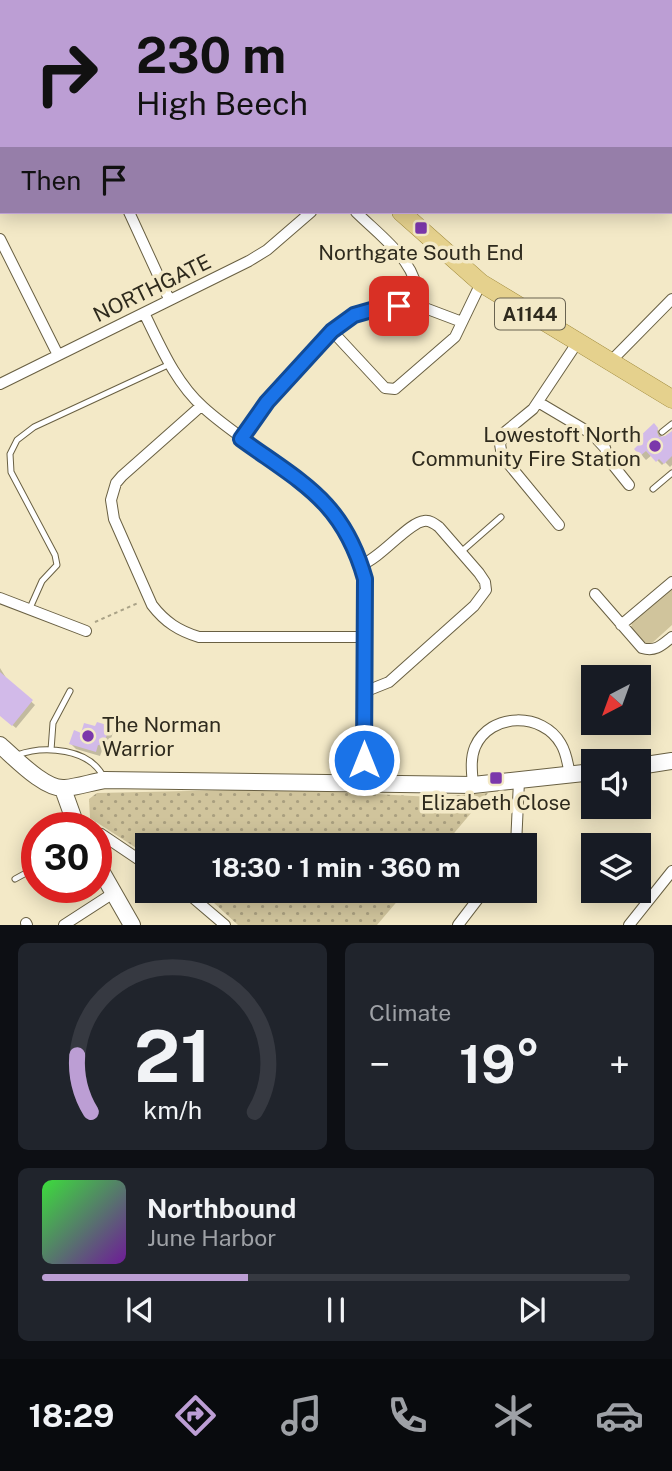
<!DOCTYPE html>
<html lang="en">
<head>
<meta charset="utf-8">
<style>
	body { margin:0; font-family:"Public Sans",sans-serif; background:#20242c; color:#f1f3f6; height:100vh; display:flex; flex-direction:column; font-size:26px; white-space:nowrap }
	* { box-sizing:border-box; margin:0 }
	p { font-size:23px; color:#9ea1a6 }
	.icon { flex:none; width:38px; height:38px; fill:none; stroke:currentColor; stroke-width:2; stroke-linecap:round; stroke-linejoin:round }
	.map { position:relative; height:925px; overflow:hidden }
	.sheet { display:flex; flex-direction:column; gap:18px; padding:18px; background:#0d0f14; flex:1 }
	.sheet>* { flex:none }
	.guide { position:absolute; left:0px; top:0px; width:672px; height:214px; box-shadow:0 4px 18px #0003; background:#bc9ed4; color:#111; overflow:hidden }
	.needle { width:46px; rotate:221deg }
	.tools { position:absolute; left:581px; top:665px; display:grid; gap:14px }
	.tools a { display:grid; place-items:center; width:70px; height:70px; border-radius:0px; background:#171b24; box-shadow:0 4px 18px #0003; font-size:35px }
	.speed { position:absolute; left:21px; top:812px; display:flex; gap:14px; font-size:35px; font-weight:700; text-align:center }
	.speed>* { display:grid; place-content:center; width:91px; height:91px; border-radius:50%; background:#171b24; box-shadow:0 4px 18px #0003; line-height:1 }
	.speed .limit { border:10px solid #d22; background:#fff; color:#111 }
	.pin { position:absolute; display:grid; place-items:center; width:60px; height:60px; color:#fff; margin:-30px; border-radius:14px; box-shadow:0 4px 10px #0006 }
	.me { position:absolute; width:77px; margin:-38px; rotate:0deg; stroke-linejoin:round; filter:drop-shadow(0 0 5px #0008) }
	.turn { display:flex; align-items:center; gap:24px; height:147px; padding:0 21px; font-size:32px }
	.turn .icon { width:91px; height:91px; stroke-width:2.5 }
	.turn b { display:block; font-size:49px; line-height:60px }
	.then { display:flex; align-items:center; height:66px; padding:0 21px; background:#0003; gap:14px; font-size:26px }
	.big { font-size:52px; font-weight:700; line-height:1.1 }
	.sheet .tile { flex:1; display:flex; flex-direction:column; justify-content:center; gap:10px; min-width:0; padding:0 24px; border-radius:10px; background:#20242c }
	.sheet .dial { align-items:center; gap:0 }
	.dial svg { height:182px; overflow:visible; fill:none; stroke:#363941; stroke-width:7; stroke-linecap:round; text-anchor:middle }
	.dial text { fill:#f1f3f6; stroke:none }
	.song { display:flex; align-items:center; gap:21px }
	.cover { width:84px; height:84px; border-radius:10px; background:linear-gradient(135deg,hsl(120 70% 55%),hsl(280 70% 35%)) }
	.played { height:7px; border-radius:4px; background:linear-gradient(90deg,#bc9ed4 35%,#363941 35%) }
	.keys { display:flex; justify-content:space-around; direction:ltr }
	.heat { display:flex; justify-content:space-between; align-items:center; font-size:38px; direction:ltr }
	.sheet .tiles { flex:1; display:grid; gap:18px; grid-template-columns:1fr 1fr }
	.tile:last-child { grid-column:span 2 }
	.trip { position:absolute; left:135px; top:833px; width:402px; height:70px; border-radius:0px; background:#171b24; box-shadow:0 4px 18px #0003; font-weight:700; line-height:70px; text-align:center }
	.dock { display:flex; height:112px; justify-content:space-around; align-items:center; background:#090b0e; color:#9ea1a6 }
	.dock .icon { width:49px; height:49px }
	.dock .current { color:#bc9ed4 }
	.dock b { font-size:32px; color:#f1f3f6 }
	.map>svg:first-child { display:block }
</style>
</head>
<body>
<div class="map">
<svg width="672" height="925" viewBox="0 0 672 925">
	<defs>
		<pattern id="forest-firs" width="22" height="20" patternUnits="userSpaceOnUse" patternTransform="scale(1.75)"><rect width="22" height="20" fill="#caba86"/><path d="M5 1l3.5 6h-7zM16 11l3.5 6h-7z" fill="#a4976d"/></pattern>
		<pattern id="garden-dots" width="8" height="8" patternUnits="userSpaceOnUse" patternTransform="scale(1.75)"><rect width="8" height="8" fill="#d0c49c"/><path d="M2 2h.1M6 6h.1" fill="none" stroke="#a99f7f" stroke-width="1.8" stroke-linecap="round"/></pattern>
	</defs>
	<rect width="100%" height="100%" fill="#f3e9c7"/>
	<!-- grass -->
	<path fill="#d0c49c" d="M672 587V625L651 644 642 643 631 631 632 621Z"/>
	<!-- forest -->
	<path fill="url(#forest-firs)" d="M361 0H606L371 2Z"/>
	<!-- garden -->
	<path fill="url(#garden-dots)" d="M276 789 433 797 488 793 444 845H147V855L90 818 89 799 97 793Z
		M201 891H406L377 925H238Z"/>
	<!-- shadow -->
	<path fill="#0003" d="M654 426 662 434 661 438 672 433V465L670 467 665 462 662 465 652 455 646 460 636 449Z
		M0 668 8 681 35 705 16 728 0 715Z
		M109 727 113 732 108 750 103 748 100 756 76 749 71 744 82 735 97 729Z"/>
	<!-- building -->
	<path fill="#d2bae9" d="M654 423 658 428 657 432 659 437 665 436 672 431V456L664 464 659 459 656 462 646 451 640 456 634 449 640 443 636 440Z
		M0 672 33 700 12 726 0 716Z
		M97 722 110 726 103 746 98 745 96 752 69 744 74 730 81 733 84 723 95 726Z"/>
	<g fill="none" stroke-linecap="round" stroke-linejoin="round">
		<!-- lane casing -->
		<g stroke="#696043" stroke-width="7">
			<path id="lane" d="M662 432 672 424
				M653 489 672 473
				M461 552 501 517
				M30 608 42 581 57 565 55 555 11 472 10 454 17 440 34 427 170 364
				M51 750 53 723 70 691
				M17 755C44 745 90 748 104 778
				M15 879 37 867"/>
		</g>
		<!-- street casing -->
		<g stroke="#696043" stroke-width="12">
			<path id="street" d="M0 5 2 2
				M0 60 2 61
				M670 116H672
				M129 212 169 299
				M356 212C381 237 423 265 417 305
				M0 239 58 355
				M144 313C160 345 175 382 203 407 252 452 336 489 358 555 368 584 364 614 364 644 364 690 364 736 364 782
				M332 331 385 388 395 389 455 337 481 283
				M610 362 672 299
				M0 384 249 261 267 250 311 212
				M538 402 592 434 605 448 609 460 629 485
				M201 406 122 476 116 483 111 500 114 519 152 605C165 622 179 631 199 637H364
				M241 439 267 402 332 331 353 315 382 307 417 305 462 322
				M559 525 502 456 500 444 505 432 533 409 577 343
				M361 565C381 558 409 522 424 521 430 520 435 524 439 527L479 573 485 582 486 590 474 606 389 682 364 692
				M595 594 642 648C656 652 662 645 672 637
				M0 598 86 631
				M621 625 672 582
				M473 785C472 773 470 759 475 747 490 712 543 712 561 744 567 754 568 765 570 776
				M96 833 101 834 147 865
				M516 845 519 781
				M185 891 225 925
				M26 923 27 925
				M64 925 115 892
				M458 925 484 891
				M629 925 672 871"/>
		</g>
		<!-- secondary casing -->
		<g stroke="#696043" stroke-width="18">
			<path id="secondary" d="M0 745C15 758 45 790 65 788 78 787 92 782 105 780L473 785 593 772
				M639 766 672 761
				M63 789 77 828
				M96 862 132 925"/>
		</g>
		<!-- primary casing -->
		<g stroke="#998334" stroke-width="19">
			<path id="primary" d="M268 0 269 2
				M401 212 481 283 672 399"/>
		</g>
		<!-- path -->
		<path stroke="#a9a287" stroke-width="2" stroke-dasharray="3.5 3.5" stroke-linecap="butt" d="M318 0 327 2
			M630 2 639 0
			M95 622 138 603"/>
		<!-- lane -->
		<use href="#lane" stroke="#fff" stroke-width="5"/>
		<!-- street -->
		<use href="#street" stroke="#fff" stroke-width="10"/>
		<!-- secondary -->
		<use href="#secondary" stroke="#fff" stroke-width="16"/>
		<!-- primary -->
		<use href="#primary" stroke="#e5d18d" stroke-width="18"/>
	</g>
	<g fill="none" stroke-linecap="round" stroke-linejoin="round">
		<!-- route casing -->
		<g stroke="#114b97" stroke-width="18">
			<path id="route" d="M364 760 365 579C343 501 302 483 241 439L267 402 332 331 354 315 382 307 399 306"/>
		</g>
		<!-- route -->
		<use href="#route" stroke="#1a73e8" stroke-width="12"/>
	</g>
	<!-- markers -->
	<g fill="#7b37ab" stroke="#f3e9c7" stroke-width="2.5">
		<rect x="414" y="221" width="14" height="14" rx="3.5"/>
		<circle cx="655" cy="446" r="7"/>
		<circle cx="88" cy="736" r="7"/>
		<rect x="489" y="771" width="14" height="14" rx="3.5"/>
	</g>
	<g text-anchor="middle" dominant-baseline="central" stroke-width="7" stroke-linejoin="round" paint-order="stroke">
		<!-- shield labels -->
		<rect fill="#f3e9c7" stroke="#696350" stroke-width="2" x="495" y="298.5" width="70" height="31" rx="5"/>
		<g font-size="19" font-weight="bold" fill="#2e2a1d">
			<text x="530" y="314">A1144</text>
		</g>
		<!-- poi labels -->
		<g font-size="21" fill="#2e2a1d" stroke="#f3e9c7">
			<text x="421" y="252">Northgate South End</text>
			<text x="641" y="434" text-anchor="end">Lowestoft North<tspan x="641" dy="24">Community Fire Station</tspan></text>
			<text x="102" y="724" text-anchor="start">The Norman<tspan x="102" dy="24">Warrior</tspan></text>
			<text x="496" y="802">Elizabeth Close</text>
		</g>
		<!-- street labels -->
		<g font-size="21" fill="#2e2a1d" stroke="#f3e9c7">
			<text transform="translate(152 288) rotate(-26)">NORTHGATE</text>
		</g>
	</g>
</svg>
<div class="tools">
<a><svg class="needle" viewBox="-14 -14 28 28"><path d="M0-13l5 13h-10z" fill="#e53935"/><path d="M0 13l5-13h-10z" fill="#9ea1a6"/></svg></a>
<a><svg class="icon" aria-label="sound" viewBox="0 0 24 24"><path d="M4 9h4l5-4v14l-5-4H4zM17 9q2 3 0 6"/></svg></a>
<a><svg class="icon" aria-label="layers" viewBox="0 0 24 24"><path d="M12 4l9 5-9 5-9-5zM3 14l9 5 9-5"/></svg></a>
</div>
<div class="speed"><div class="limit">30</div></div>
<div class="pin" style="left:399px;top:306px;background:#d93025"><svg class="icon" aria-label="arrive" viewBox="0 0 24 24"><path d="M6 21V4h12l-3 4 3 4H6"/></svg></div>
<svg class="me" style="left:364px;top:760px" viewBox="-20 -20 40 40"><circle r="17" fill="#1a73e8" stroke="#fff" stroke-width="3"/><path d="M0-11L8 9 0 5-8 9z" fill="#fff"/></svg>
<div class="trip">18:30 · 1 min · 360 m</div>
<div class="guide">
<div class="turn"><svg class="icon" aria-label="right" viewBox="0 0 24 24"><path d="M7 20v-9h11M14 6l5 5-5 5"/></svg><div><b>230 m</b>High Beech</div></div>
<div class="then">Then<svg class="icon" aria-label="arrive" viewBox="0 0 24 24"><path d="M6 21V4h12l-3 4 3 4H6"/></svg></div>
</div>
</div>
<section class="sheet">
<div class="tiles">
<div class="tile dial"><svg viewBox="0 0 100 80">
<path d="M14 69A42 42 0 1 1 86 69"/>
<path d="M14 69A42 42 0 0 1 8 44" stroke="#bc9ed4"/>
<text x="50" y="56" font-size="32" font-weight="700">21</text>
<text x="50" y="72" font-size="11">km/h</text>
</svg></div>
<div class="tile"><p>Climate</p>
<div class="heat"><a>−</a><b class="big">19°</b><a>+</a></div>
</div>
<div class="tile">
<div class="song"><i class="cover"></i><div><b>Northbound</b><p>June Harbor</p></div></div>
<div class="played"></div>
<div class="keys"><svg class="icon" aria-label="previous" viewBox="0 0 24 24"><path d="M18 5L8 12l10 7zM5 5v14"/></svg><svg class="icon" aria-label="pause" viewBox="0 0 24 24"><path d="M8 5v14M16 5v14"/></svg><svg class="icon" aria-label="next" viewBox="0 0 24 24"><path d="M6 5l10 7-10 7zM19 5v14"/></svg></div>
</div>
</div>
</section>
<nav class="dock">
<b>18:29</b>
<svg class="icon current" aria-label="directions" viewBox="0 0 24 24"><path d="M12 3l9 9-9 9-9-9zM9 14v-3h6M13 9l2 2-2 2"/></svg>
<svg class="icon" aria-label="music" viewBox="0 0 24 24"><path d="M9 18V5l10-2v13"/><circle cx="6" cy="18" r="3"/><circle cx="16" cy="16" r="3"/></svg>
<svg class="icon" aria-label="phone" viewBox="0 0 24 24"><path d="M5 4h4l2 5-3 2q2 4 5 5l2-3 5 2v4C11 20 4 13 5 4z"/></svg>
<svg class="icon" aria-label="climate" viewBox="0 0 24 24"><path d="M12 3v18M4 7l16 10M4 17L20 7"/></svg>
<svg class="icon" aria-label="car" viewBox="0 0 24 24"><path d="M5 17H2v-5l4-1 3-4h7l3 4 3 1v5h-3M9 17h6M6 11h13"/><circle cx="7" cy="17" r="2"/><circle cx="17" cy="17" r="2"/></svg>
</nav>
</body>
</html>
